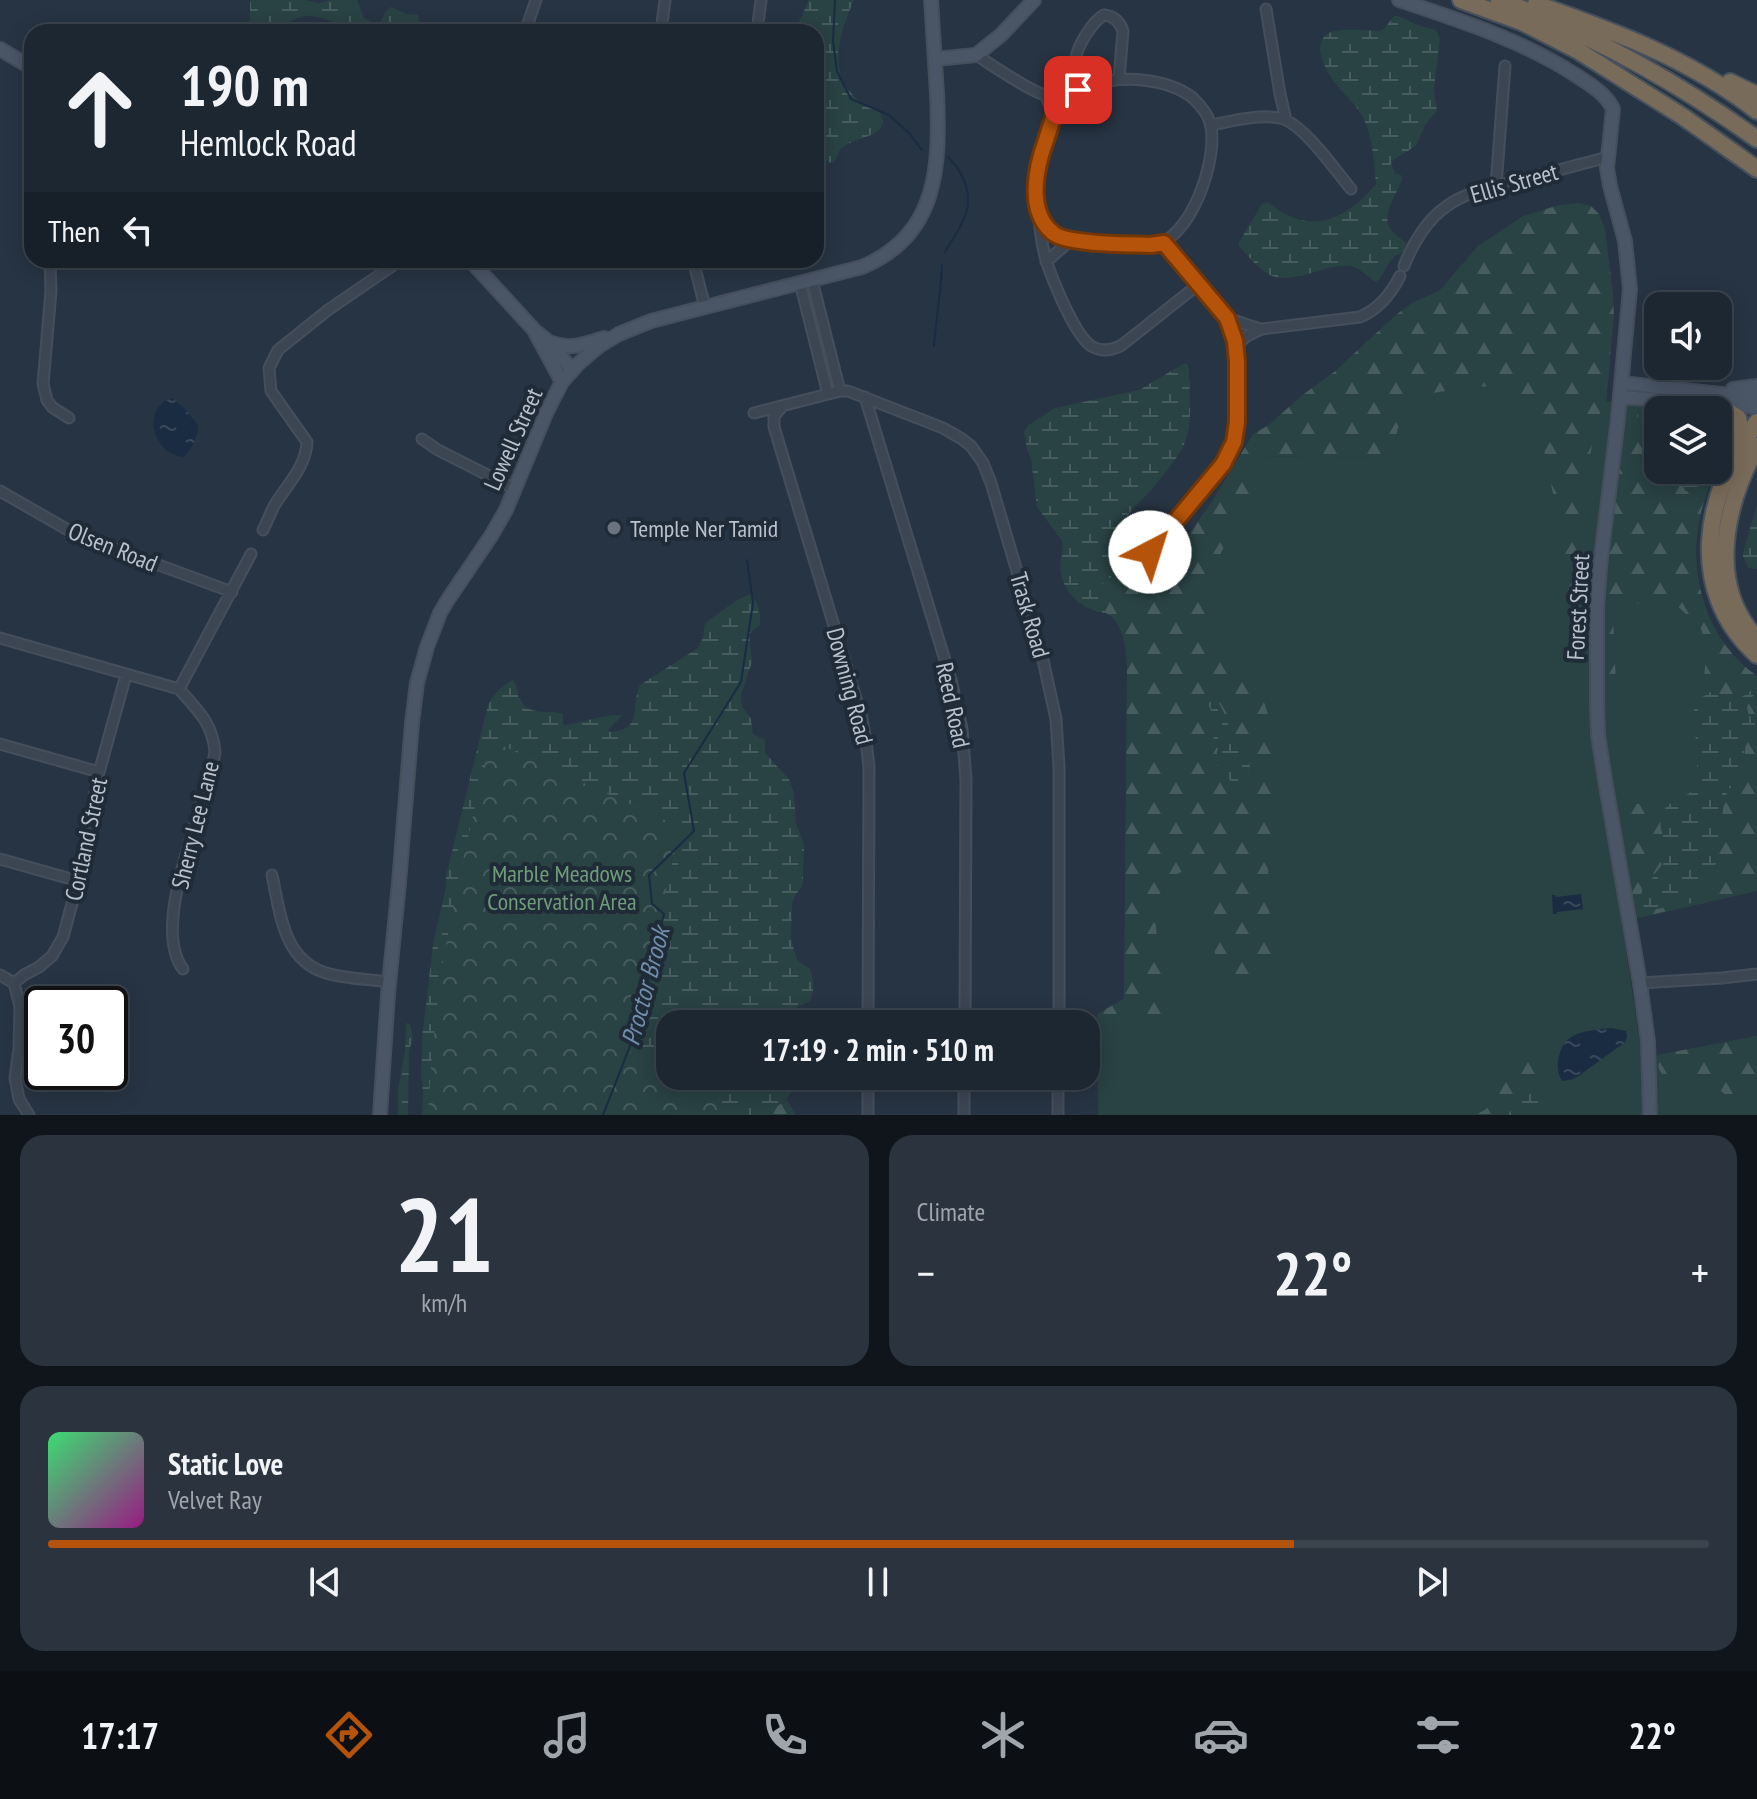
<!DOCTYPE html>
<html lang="en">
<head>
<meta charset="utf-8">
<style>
	body { margin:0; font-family:"PT Sans Narrow",sans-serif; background:#2a333e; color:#f1f3f6; height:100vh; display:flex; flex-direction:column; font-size:30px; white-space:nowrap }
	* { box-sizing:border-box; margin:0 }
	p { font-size:26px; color:#a0a5ac }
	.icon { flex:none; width:44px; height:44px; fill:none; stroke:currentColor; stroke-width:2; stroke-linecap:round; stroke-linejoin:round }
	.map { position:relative; height:1115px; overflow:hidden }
	.drawer { display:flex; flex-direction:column; gap:20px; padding:20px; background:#10151c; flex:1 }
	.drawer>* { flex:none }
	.banner { position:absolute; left:24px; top:24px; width:800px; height:244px; border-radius:24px; box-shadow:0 4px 20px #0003,0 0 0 2px #3b444d; background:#1d2732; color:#f1f3f6; overflow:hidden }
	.controls { position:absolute; left:1644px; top:292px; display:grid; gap:16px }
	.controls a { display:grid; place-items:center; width:88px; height:88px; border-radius:16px; background:#1d2732; box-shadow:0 4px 20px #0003,0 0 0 2px #3b444d; font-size:40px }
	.speed { position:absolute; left:24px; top:986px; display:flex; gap:16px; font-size:40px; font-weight:700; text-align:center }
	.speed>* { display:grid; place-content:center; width:104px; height:104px; border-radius:50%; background:#1d2732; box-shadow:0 4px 20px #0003,0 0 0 2px #3b444d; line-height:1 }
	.speed .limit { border:4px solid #111; border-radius:12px; background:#fff; color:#111 }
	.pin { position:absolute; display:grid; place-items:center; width:68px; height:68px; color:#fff; margin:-34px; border-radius:16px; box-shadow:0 4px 12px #0006 }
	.me { position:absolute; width:88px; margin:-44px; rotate:40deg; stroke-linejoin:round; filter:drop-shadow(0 0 6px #0008) }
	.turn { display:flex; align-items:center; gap:28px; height:168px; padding:0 24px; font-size:36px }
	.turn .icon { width:104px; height:104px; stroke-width:2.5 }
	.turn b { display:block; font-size:56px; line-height:68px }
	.then { display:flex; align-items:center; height:76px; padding:0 24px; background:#0003; gap:16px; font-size:30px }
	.big { font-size:60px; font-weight:800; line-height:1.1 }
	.drawer .tile { flex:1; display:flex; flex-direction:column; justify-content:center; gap:12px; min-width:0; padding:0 28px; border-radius:24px; background:#2a333e }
	.drawer .dial { align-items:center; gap:0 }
	.dial b { font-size:104px; line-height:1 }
	.song { display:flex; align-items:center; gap:24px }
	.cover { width:96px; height:96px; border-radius:12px; background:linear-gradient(135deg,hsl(140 70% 55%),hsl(310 70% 35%)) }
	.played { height:8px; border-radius:4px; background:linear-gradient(90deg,#b45309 75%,#3b444d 75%) }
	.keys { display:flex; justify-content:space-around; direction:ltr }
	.heat { display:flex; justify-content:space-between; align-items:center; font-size:44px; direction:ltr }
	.drawer .tiles { flex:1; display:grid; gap:20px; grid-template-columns:1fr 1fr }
	.tile:last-child { grid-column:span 2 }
	.trip { position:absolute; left:656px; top:1010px; width:444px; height:80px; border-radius:24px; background:#1d2732; box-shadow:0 4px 20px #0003,0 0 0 2px #3b444d; font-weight:800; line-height:80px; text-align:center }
	.tab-bar { display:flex; height:128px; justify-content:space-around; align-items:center; background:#0c1014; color:#a0a5ac }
	.tab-bar .icon { width:56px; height:56px }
	.tab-bar .on { color:#b45309 }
	.tab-bar b { font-size:36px; color:#f1f3f6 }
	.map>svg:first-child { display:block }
</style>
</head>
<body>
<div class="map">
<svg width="1757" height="1115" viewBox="0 0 1757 1115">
	<defs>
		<pattern id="forest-firs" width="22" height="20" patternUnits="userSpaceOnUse" patternTransform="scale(2)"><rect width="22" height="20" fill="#294244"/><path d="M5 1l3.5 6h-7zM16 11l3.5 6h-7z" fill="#465c5e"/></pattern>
		<pattern id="wetland-marsh" width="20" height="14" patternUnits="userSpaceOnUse" patternTransform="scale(2)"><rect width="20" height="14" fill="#294244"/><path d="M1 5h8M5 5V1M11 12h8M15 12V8" fill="none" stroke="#465c5e"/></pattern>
		<pattern id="park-crowns" width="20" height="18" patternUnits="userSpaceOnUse" patternTransform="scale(2)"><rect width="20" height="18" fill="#294244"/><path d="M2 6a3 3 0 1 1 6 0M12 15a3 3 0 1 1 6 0" fill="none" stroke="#465c5e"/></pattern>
		<pattern id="water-ripples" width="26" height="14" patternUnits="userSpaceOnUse" patternTransform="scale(2)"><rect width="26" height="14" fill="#192c42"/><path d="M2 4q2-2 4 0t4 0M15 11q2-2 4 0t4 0" fill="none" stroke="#38495c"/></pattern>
	</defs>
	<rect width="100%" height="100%" fill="#273443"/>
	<!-- grass -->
	<path fill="#294244" d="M1451 348 1610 364 1606 401 1673 410H1658V470H1715C1707 492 1699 513 1697 535 1691 588 1713 646 1757 676V891L1622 922 1642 1058 1757 1036V1115H1098L1097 1014 1124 999 1127 667 1257 456 1391 458 1398 428Z
		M1718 416 1723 417 1730 424 1729 434 1718 460Z"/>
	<!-- forest -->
	<path fill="url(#forest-firs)" fill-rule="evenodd" d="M1579 203 1591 206 1599 214 1605 229 1613 294 1614 316 1606 401 1598 418 1589 460 1578 609 1566 585 1560 567 1556 508 1536 411C1506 372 1461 390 1420 395L1398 428 1391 458 1257 456 1255 487 1208 578 1200 600 1213 636 1221 650 1243 673 1264 702 1272 727V815L1268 861 1269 907 1274 963 1269 974 1260 980 1247 982 1220 972C1218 964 1215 956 1214 948 1213 927 1222 850 1177 874 1143 893 1159 954 1165 983 1167 994 1172 1003 1170 1013 1157 1019 1143 1017 1130 1020 1116 1023 1106 1034 1097 1045V1014L1124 999 1127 667C1125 646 1125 624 1106 613L1098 589 1110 576 1125 566 1141 567 1154 562 1187 536 1209 506 1253 434 1269 425 1301 396 1334 372 1397 314 1412 303 1439 291 1478 246 1523 216 1559 205ZM1205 696 1217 699 1230 730 1235 748 1249 767 1242 787 1239 790 1216 764 1218 748 1214 740 1216 723Z
		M1636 416 1658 448V470H1672L1686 491C1699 492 1701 480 1706 470H1715C1707 492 1699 513 1697 535 1691 588 1713 646 1757 676V688L1736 699 1705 695 1699 699 1694 709 1698 783 1694 791 1676 800 1665 859C1659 872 1646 880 1641 894L1650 910 1688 903C1691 896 1694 886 1700 881 1706 877 1711 875 1714 868 1724 847 1719 822 1725 800 1730 784 1739 786 1743 776 1748 760 1740 747 1752 734L1746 708 1757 690V891L1636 918 1620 808 1622 805C1646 803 1682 804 1693 777L1691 706 1704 677 1706 658 1703 634 1700 627 1674 603C1655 600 1633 603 1615 609L1613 615 1616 684 1611 693 1606 692C1600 672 1602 651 1602 631 1605 562 1617 492 1626 424L1631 418Z
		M1529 1035 1538 1087 1525 1095 1507 1115H1476L1486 1109 1492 1101 1501 1085 1516 1051Z
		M1757 1036V1098C1723 1105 1723 1086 1697 1077 1686 1074 1675 1079 1664 1077L1659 1069 1657 1055Z
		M787 1100 796 1115H769L773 1108Z"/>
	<!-- wetland -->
	<path fill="url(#wetland-marsh)" d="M250 0H305L319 3 332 0H357L364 18 374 23H380L386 11 391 7 406 14 418 15 419 22C402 31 377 36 358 31 342 27 328 17 311 16 293 15 280 30 265 32 259 33 252 32 246 32L250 19Z
		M809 0H854C840 32 826 73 857 99 863 105 872 107 879 111 895 139 852 135 840 150 836 155 837 165 828 162 823 160 819 151 816 147V32H797L796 28Z
		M1394 16H1398L1420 26 1436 30 1440 39 1434 89 1437 111 1425 125 1416 146 1393 160 1391 164 1395 173 1401 175 1402 179C1398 194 1381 212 1390 228 1394 236 1403 238 1408 246L1404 252C1385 258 1389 271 1376 282 1367 278 1361 267 1350 266 1340 265 1329 268 1319 271 1273 284 1270 281 1239 246V242L1262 204 1268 202C1310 237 1344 221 1376 184 1374 164 1373 141 1365 122 1359 107 1345 95 1335 83 1326 71 1310 43 1329 33 1338 28 1368 30 1379 31L1384 29Z
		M1185 363 1188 365 1189 372C1189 395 1194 425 1183 447 1175 461 1163 476 1153 488 1141 502 1122 514 1122 534L1130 543 1133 555C1126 569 1108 576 1098 589L1106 613C1083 612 1060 590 1060 566 1060 557 1064 550 1062 541L1037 507 1031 459 1027 450 1024 432 1027 426 1055 408 1139 390Z
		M1644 411 1658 414V448L1637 419V414Z
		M1672 470H1706C1701 480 1699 492 1686 491Z
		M1757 504V569L1748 568 1743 556V553Z
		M750 594C759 601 761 614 760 625L749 634 752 662 741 695 742 706 751 719 753 734 765 740V753L789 779 794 793 796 823 804 844 803 881 802 887 796 894 792 903 791 939 797 960 810 969C814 980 815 990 810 1001L797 1007 793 1016 797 1021 807 1020 810 1024H670V1076H796C794 1085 792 1096 784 1101 777 1107 773 1106 769 1115H422L423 1091 421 1074 422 1038 433 944 446 887V876L488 705C494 694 501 686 513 680 519 687 516 691 520 699 527 717 550 709 563 714V724L565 725C585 722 603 714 623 715L608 730 610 732C645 729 630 706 640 685L698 648 703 636 705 623 737 600Z
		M1754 688H1757V690C1747 705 1742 707 1755 723 1755 733 1748 736 1745 745 1742 755 1749 772 1741 781 1736 786 1730 785 1727 793 1717 816 1724 843 1715 866 1711 875 1705 878 1697 883L1695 899 1692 903 1650 910 1647 912H1644L1642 891C1648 881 1661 871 1665 860 1671 843 1653 827 1664 810 1672 797 1692 798 1698 783L1694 709 1699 699 1714 690C1718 692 1721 695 1725 698 1735 704 1746 695 1754 688Z
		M1208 691C1220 700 1226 716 1230 730 1232 735 1231 743 1235 748 1240 754 1246 753 1249 761 1252 770 1245 783 1239 790L1221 771 1215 762 1218 748 1213 740 1216 723 1205 696V692Z
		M406 1023 410 1024 413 1038 409 1051 408 1115H398V1089L405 1051Z
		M1535 1090 1538 1095V1115H1507L1525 1095Z"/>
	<!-- park -->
	<path fill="url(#park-crowns)" d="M490 740 680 827 630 1053 732 1115H428C431 1068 434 1021 441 975 453 896 473 818 490 740Z"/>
	<!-- water -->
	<path fill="url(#water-ripples)" d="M172 398 184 408 198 425C198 437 192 450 183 457 153 454 140 408 172 398Z
		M1581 894 1583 909 1557 912V914H1553L1552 895H1555L1556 897Z
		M1611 1028 1626 1031 1627 1038 1624 1043 1577 1077 1570 1080 1562 1081C1557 1072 1557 1065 1559 1056 1565 1030 1589 1031 1611 1028Z"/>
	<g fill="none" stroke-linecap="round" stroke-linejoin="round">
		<!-- stream -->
		<path stroke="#192c42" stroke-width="2" d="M835 0 833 41 837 71 851 99 889 115 909 133 922 150
			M945 252C960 226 977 209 963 178 959 169 955 164 948 157
			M934 346C936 319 941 292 942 265
			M603 1115 630 1046 664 914 652 904 649 875 694 831 684 773 741 682 753 603 747 560"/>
		<!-- street casing -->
		<g stroke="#454f5c" stroke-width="13">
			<path id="street" d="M1266 9 1280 94 1286 120
				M525 32 536 0
				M661 32 665 0
				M757 32 761 0
				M976 55C992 65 1029 91 1045 95 1062 99 1077 90 1092 85 1123 75 1167 78 1193 98 1200 105 1208 114 1210 123 1220 156 1190 244 1151 245 1130 244 1074 244 1057 236 1016 215 1043 145 1054 114L1045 95
				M1085 87C1082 79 1077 70 1076 61 1075 48 1093 21 1104 15 1114 16 1120 22 1123 31L1119 79
				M1211 125C1233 121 1258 114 1280 118 1303 123 1335 170 1351 189
				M1496 186 1505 66
				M1039 217C1040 231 1042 246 1046 260 1052 279 1076 339 1093 347 1103 352 1113 350 1122 345L1199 284
				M1164 243 1227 318 1260 329
				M50 260 51 291 43 384 47 400 52 407 69 418
				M693 260 705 307
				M1046 262 1071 240
				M1404 266C1412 245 1427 219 1447 206 1467 191 1494 187 1517 181 1548 173 1578 165 1608 157
				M812 280 840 391
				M800 283 828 394
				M1227 318 1236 349
				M865 397 951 680 962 729 966 780 965 1024
				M781 408 774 416V427L861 715 866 741 869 767 868 1024
				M754 413 840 391H848L943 428 962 439 971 446 983 463 991 483 1043 660 1056 719 1059 766V1024
				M422 439 438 450 515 489
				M0 491 75 534 232 592
				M263 530C267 522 270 514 274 506 286 486 306 467 307 442L271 391 269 368 278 350 328 310 401 260
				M1150 552 1223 464C1228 456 1233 449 1235 440 1241 415 1238 374 1236 349 1242 337 1250 334 1262 329L1360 317C1379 309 1391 294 1400 276
				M0 638 179 689
				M179 689C197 709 213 724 215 752 207 805 149 924 183 969
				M179 689 251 554
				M0 744 99 772
				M0 859 78 881
				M272 875C280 912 283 960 326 973 346 979 369 979 389 982
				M0 975 14 983 20 1007 19 1048 15 1078 19 1099 29 1115
				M14 983 24 975 39 967 52 956 63 937 78 881 98 776 126 675
				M1640 983 1722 978 1757 974
				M868 1115V1076
				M964 1115V1076
				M1058 1115V1076"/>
		</g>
		<!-- secondary casing -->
		<g stroke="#454f5c" stroke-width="16">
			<path id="secondary" d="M1399 0C1461 21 1522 40 1577 76 1591 85 1606 94 1613 109L1607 168 1610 186 1625 241 1630 289 1618 418 1600 567 1597 609V701L1598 735 1606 786 1640 983 1648 1042 1650 1115
				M0 49 32 68
				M935 59 976 55 1001 35 1034 0
				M470 260 535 331 549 342 572 370
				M536 334 562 382
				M552 343C571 350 586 344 604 338
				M1622 383 1757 398
				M1733 389 1757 386
				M1620 397 1757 407
				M380 1115 388 994 399 883 412 723 417 683 427 647 440 613 449 598 491 536 506 510 547 411 562 382 578 364 599 346 619 334 651 321 862 267C939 235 940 165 937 93 935 62 933 31 931 0"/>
		</g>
		<!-- highway casing -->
		<g stroke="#46515d" stroke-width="20">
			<path id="highway" d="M1461 0 1522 22 1577 50 1682 116 1757 169
				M1499 0C1592 34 1677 82 1757 139
				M1536 4C1616 32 1690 59 1757 111
				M1730 82 1757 95
				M1704 404 1724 409 1738 418 1741 431 1737 446
				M1757 422C1704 492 1685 590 1757 655
				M1757 446C1725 505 1706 585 1757 639"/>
		</g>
		<!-- street -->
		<use href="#street" stroke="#3c4653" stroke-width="9"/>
		<!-- secondary -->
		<use href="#secondary" stroke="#4a5566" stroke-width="12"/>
		<!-- highway -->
		<use href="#highway" stroke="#796b59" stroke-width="16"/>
	</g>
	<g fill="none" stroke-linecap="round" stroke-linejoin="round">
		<!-- route casing -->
		<g stroke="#753606" stroke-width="20">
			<path id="route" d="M1078 90C1056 100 1053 119 1046 140 1036 167 1026 211 1053 233 1067 245 1130 244 1151 245L1164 243 1227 318 1235 341 1237 361V422L1234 442 1223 464 1150 552"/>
		</g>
		<!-- route -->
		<use href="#route" stroke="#b45309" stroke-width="14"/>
	</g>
	<!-- markers -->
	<circle fill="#6b7280" stroke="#202b38" stroke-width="3" cx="614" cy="528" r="8"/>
	<g text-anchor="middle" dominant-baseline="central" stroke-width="8" stroke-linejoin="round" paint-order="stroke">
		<!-- street labels -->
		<g font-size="24" fill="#b9c1cd" stroke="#202b38">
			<text transform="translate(1514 183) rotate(-16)">Ellis Street</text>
			<text transform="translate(513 439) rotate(-66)">Lowell Street</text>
			<text transform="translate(113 547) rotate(22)">Olsen Road</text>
			<text transform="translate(1578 607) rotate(-87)">Forest Street</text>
			<text transform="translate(1030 615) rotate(74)">Trask Road</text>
			<text transform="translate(850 686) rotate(75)">Downing Road</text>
			<text transform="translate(953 705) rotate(78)">Reed Road</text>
			<text transform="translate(195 825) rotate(-76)">Sherry Lee Lane</text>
			<text transform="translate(86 839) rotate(-78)">Cortland Street</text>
		</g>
		<!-- poi labels -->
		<g font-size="24" fill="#b9c1cd" stroke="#202b38" text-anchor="start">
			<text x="630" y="528">Temple Ner Tamid</text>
		</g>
		<!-- park labels -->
		<g font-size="24" fill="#709d79" stroke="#202b38">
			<text x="562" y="873">Marble Meadows<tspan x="562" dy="28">Conservation Area</tspan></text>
		</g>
		<!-- water labels -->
		<g font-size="26" font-style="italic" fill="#728dab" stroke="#202b38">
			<text transform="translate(645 986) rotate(-75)">Proctor Brook</text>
		</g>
	</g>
</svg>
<div class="controls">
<a><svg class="icon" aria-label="sound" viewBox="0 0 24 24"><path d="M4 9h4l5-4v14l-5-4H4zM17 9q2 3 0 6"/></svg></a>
<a><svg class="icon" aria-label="layers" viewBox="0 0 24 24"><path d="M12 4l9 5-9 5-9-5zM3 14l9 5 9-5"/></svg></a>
</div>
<div class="speed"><div class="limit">30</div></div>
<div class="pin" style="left:1078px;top:90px;background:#d93025"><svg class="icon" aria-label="arrive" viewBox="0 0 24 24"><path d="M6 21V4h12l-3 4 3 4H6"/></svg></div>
<svg class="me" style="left:1150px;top:552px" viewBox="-20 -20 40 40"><circle r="19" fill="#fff"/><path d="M0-13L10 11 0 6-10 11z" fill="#b45309"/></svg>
<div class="trip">17:19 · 2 min · 510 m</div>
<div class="banner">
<div class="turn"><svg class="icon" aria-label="ahead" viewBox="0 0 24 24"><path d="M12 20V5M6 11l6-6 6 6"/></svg><div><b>190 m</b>Hemlock Road</div></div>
<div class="then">Then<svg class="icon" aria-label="left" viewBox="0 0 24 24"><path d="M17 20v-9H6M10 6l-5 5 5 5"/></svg></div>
</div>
</div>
<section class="drawer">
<div class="tiles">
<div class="tile dial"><b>21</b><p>km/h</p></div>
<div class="tile"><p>Climate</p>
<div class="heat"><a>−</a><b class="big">22°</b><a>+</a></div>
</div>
<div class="tile">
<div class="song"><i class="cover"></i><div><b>Static Love</b><p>Velvet Ray</p></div></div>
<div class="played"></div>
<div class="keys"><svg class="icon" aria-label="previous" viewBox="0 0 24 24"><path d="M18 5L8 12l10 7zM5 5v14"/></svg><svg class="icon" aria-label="pause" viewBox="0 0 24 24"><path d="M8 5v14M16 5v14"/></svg><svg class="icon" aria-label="next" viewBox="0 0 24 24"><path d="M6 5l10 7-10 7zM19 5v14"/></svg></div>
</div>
</div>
</section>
<nav class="tab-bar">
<b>17:17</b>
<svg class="icon on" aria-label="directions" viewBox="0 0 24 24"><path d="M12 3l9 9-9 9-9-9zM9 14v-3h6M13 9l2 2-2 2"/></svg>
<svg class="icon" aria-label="music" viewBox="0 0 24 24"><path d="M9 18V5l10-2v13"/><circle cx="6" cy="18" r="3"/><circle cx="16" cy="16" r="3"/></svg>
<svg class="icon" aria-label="phone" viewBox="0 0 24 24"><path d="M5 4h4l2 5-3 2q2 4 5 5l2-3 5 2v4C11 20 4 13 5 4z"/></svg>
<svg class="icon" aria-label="climate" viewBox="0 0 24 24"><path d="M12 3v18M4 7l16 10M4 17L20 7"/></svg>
<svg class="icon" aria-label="car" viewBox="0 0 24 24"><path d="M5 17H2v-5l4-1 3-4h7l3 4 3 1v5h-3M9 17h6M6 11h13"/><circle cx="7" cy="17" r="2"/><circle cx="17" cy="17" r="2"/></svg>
<svg class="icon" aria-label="filters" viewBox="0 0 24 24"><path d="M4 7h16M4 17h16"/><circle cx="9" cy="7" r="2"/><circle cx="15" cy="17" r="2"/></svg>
<b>22°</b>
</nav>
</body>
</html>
